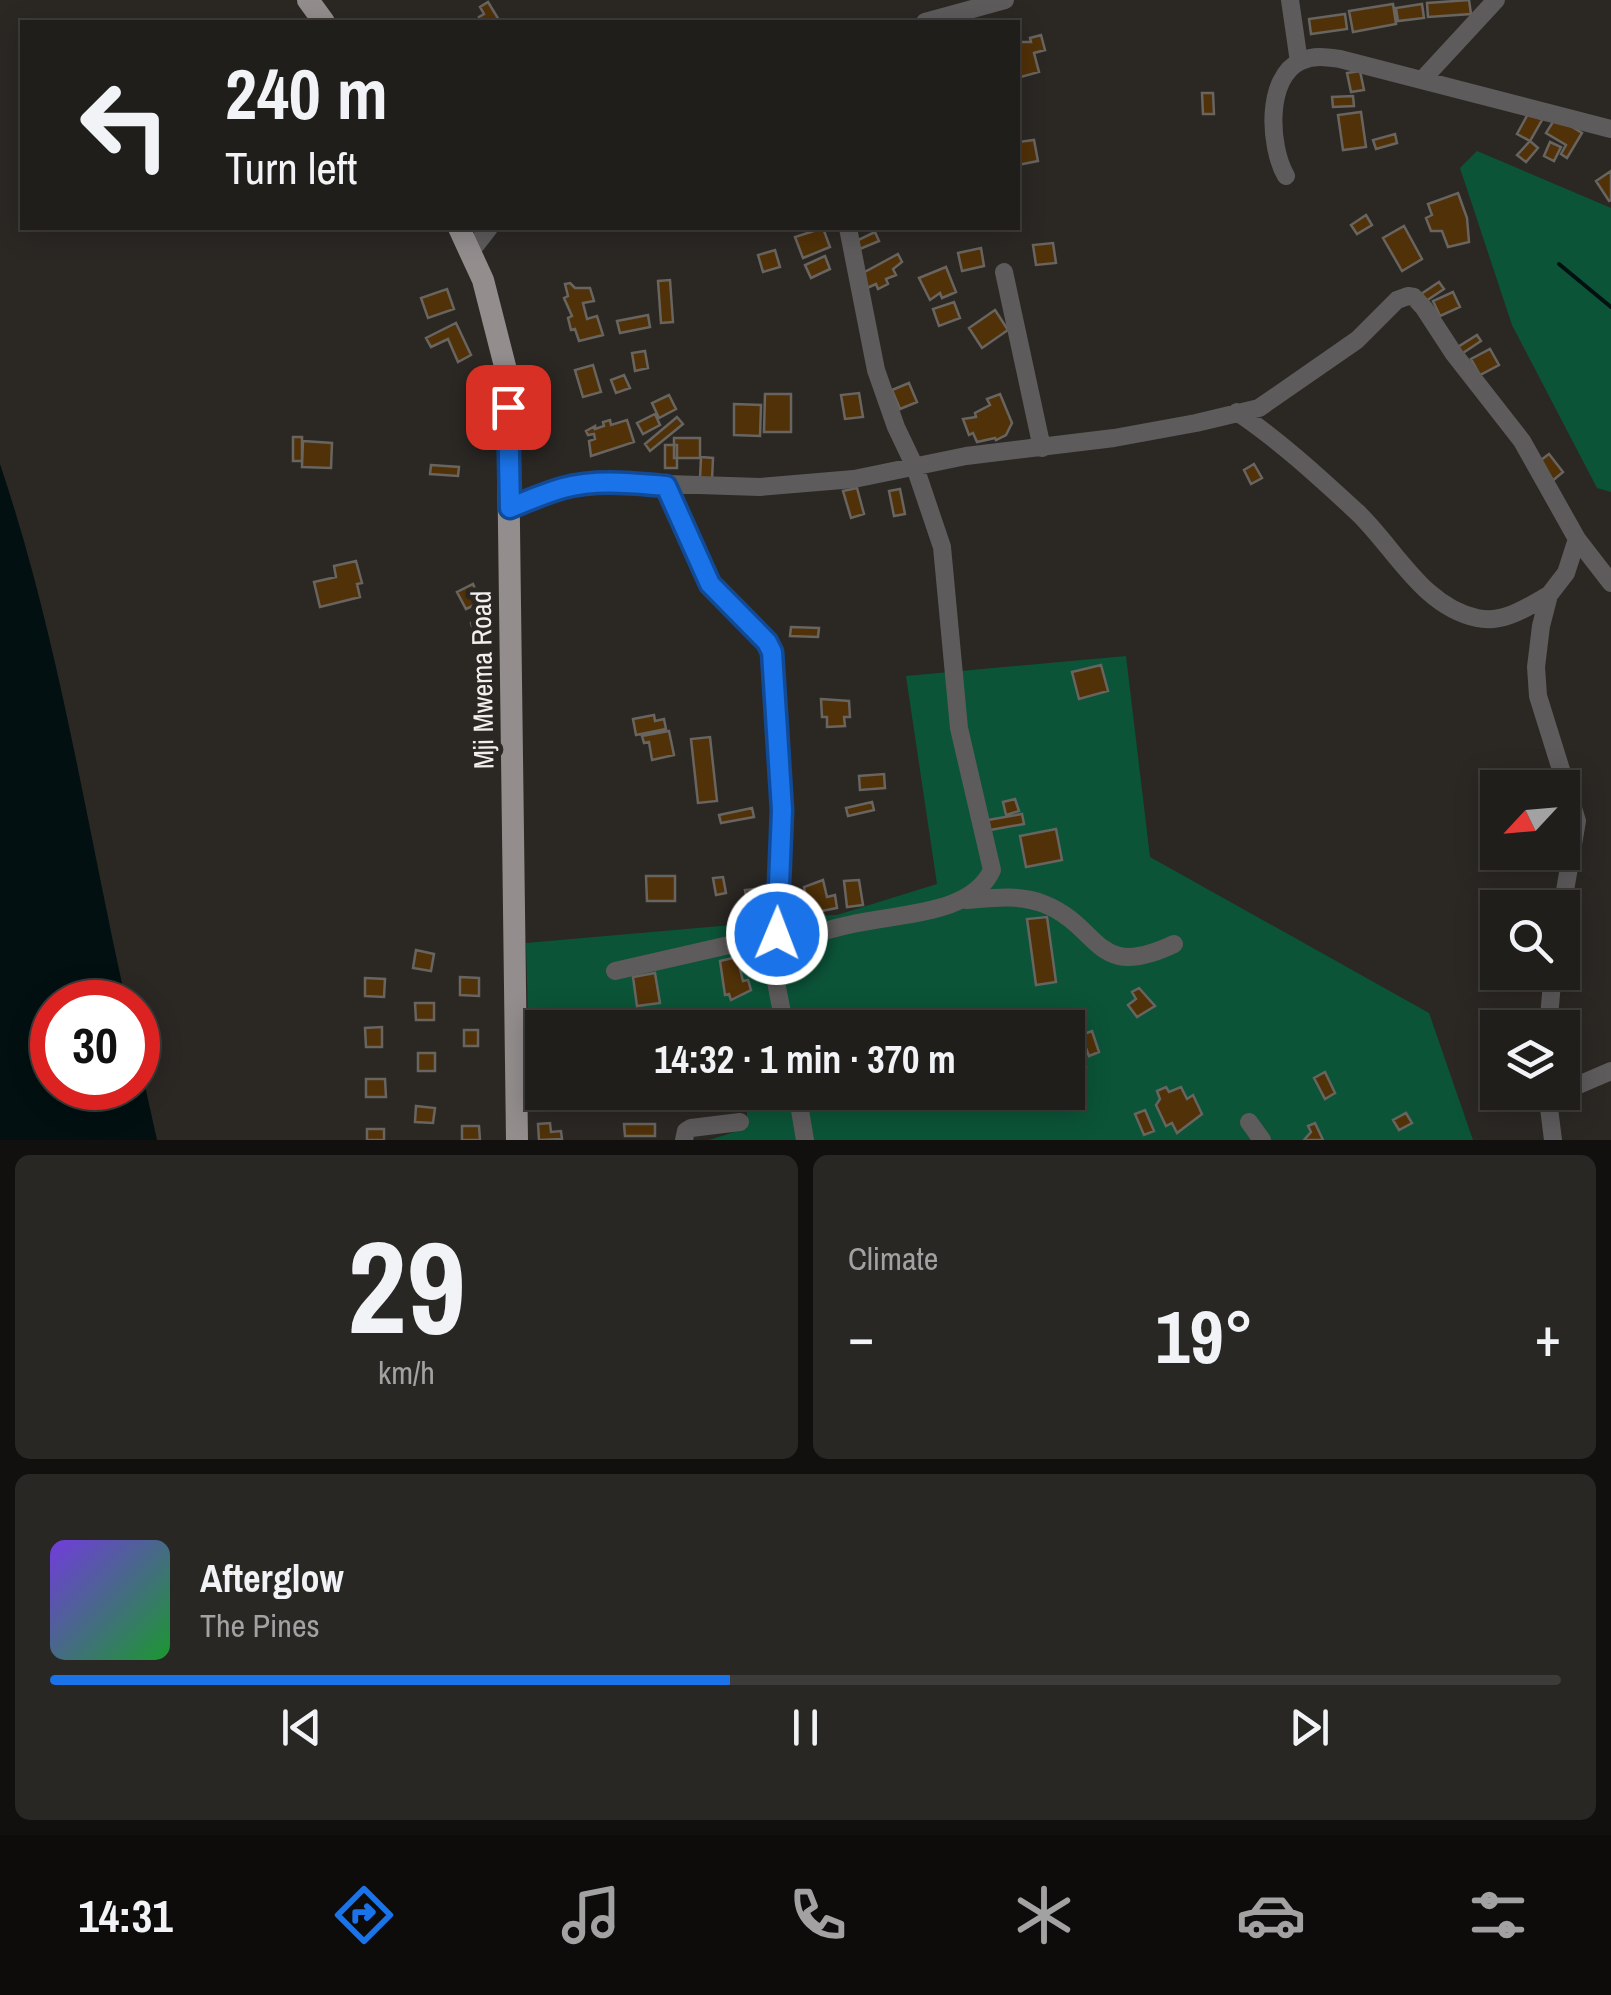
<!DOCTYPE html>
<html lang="en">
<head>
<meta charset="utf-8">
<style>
	body { margin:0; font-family:"Archivo Narrow",sans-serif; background:#282724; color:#f1f3f6; height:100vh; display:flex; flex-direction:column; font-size:38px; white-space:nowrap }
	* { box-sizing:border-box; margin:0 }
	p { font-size:32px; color:#a2a2a3 }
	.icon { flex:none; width:55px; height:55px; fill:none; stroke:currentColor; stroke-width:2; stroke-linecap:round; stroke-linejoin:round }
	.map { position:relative; height:1140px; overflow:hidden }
	.details { display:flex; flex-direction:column; gap:15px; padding:15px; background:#12100f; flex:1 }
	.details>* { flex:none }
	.top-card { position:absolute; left:20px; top:20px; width:1000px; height:210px; border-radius:0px; box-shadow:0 5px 25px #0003,0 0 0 2px #3d3c3a; background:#201e1b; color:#f1f3f6; overflow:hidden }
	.needle { width:65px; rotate:244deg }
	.fabs { position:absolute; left:1480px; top:770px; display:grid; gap:20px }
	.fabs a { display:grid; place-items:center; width:100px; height:100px; border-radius:0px; background:#201e1b; box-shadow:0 5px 25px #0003,0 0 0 2px #3d3c3a; font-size:50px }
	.speed { position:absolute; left:30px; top:980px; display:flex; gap:20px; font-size:50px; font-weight:700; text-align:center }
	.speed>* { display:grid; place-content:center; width:130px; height:130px; border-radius:50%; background:#201e1b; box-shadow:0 5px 25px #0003,0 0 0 2px #3d3c3a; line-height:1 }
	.speed .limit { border:15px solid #d22; background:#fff; color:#111 }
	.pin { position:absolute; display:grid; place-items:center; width:85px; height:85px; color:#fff; margin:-42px; border-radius:20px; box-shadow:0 5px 15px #0006 }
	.me { position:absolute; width:110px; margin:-55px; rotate:1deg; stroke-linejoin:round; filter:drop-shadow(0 0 8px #0008) }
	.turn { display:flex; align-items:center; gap:35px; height:210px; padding:0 40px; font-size:45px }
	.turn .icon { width:130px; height:130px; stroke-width:2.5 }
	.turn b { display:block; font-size:70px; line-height:85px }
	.big { font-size:75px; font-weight:700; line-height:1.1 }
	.details .widget { flex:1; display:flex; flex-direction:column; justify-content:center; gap:15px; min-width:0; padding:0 35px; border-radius:15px; background:#282724 }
	.details .dial { align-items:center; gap:0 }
	.dial b { font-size:130px; line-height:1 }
	.song { display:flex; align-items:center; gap:30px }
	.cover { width:120px; height:120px; border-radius:15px; background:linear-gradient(135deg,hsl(260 70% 55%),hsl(130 70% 35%)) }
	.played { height:10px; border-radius:5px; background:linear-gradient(90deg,#1a73e8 45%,#3d3c3a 45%) }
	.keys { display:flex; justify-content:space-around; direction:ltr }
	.heat { display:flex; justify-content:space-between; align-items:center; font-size:55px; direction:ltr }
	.details .tiles { flex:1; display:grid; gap:15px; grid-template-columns:1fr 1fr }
	.widget:last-child { grid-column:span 2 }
	.trip { position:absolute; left:525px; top:1010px; width:560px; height:100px; border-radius:0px; background:#201e1b; box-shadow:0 5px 25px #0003,0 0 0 2px #3d3c3a; font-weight:700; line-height:100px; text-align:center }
	.dock { display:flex; height:160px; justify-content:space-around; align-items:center; background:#0d0c0b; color:#a2a2a3 }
	.dock .icon { width:70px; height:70px }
	.dock .on { color:#1a73e8 }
	.dock b { font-size:45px; color:#f1f3f6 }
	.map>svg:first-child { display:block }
</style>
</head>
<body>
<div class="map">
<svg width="1611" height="1140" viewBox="0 0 1611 1140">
	<rect width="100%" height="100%" fill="#2b2824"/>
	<!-- green -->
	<path fill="#0b5438" d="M1477 151 1611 208V492L1597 488 1512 325 1460 168Z
		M1126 656 1150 857 1429 1013 1473 1140H709L747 1128V1093L1068 1092V1028H542V1056L529 1057 526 943 732 925 786 917 837 915 937 884 906 676Z"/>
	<!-- water -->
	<path fill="#021011" d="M0 464C59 639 86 822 126 1002H52V1088H138V1054L157 1140H0Z"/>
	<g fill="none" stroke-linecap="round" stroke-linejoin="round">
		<!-- stream -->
		<path stroke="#021011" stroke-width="4" d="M1559 264 1611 307"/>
	</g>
	<!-- building -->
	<path fill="#503108" stroke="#686460" stroke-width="2.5" d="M1469 0 1471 14 1428 17 1427 3Z
		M488 2 499 20 495 22H482L479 17 484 14 480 7Z
		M1393 4 1396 24 1353 32 1349 11Z
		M1422 4 1424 18 1398 21 1396 8Z
		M1345 14 1347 29 1311 34 1309 19Z
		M1041 35 1045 50 1034 53 1039 72 1021 77 1018 42H1031L1030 38Z
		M1360 71 1364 90 1351 92 1347 73Z
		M1202 93H1213L1214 114H1203Z
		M1353 96 1354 106 1333 107 1332 97Z
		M1361 112 1366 147 1343 150 1338 115Z
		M1529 112 1542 120 1530 141 1517 134Z
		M1556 117 1582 133 1567 158 1561 154 1566 145 1546 133Z
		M1395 134 1397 143 1376 149 1373 140Z
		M1034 140 1038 161 1018 165V142Z
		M1530 141 1538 148 1526 162 1517 155Z
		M1550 142 1561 147 1554 161 1544 156Z
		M1611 171V200L1609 201 1596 181Z
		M1458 193 1467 218 1469 242 1448 247 1442 231H1431L1426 218 1432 215 1428 204Z
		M1366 215 1372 225 1357 234 1351 225Z
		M1404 226 1422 259 1402 271 1383 238Z
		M823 228 830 247 803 258 795 237Z
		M875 232 879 241 860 249 856 241Z
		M1053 243 1056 263 1036 265 1033 245Z
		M981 248 984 266 962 271 958 253Z
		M775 250 780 267 763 272 758 255Z
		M898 254 902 262 893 269 896 275 886 279 888 284 878 289 876 284 867 288 861 274Z
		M825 256 830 269 811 278 805 265Z
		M946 267 956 292 942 298 940 293 930 300 919 278Z
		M670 280 673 322 661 323 658 281Z
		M1439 282 1444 289 1423 303 1418 296Z
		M570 283 575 288H590L594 301 583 303 587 319 597 316 603 335 579 341 575 329 571 330 568 318 572 316 564 298 568 296 565 284Z
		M447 289 454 309 428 318 421 298Z
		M1453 292 1460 307 1440 316 1433 301Z
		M954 302 960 318 939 326 933 309Z
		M995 310 1008 330 982 348 969 328Z
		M648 315 650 327 620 333 617 321Z
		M456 323 471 355 458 362 448 339 431 347 426 338Z
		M1477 335 1481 341 1457 357 1453 350Z
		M1490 349 1499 365 1480 375 1471 359Z
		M645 351 648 368 635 371 632 353Z
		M593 365 601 392 583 397 575 370Z
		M624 375 630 388 616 393 611 380Z
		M909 383 917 402 900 409 892 390Z
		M859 393 863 417 845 419 841 395Z
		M765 394H791V432H764Z
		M1000 394 1012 423 1006 435 996 440 995 438 977 442 973 433 969 435 963 419 976 417 975 413 990 405 987 399Z
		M669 395 676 409 659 418 652 403Z
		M734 404 761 405 760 436 734 435Z
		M655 414 660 425 643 434 637 423Z
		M677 417 683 424 650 451 645 444Z
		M610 420 611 425 627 420 634 442 591 456 589 441 595 439 594 434 588 435 586 431 595 426V429L604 426 603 422Z
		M293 437H302V461H293Z
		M674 438H700V458H674Z
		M303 441 332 443 331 468 302 467Z
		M665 445H677V468H665Z
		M1549 454 1563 472 1551 482 1537 463Z
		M701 457 713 458 712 480 700 479Z
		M1254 464 1262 478 1251 484 1244 470Z
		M431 465 459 467 458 476 430 474Z
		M857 488 864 514 851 518 843 491Z
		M900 489 905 514 894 516 889 491Z
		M356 561 362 583 357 584 360 597 320 607 314 582 336 577 334 566Z
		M473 584 481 602 466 609 457 592Z
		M485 617 489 628 474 633 471 623Z
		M791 627 819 628 818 637 790 636Z
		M1101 665 1108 691 1079 699 1072 672Z
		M821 699 849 701 850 717H844L845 726 827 727V717H822Z
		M654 715 655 721 664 719 666 729 636 735 633 719Z
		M669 731 674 755 652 760 649 742 644 743 642 736Z
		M710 737 717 801 698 803 691 739Z
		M884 774 885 788 860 790 859 776Z
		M1015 799 1019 811 1006 815 1003 802Z
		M872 802 874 810 848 816 846 808Z
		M752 808 754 817 721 823 719 815Z
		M1022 814 1024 824 990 830 988 820Z
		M1056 829 1062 860 1026 867 1020 836Z
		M646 876H675V901H647Z
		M723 877 726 893 716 895 713 878Z
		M823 880 827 897 835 895 837 908 806 914 804 908 809 907 808 903 801 905 799 894 805 893 804 887Z
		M859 880 863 905 847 907 844 881Z
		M765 888 767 900 747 902 745 890Z
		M1047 917 1056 982 1036 985 1027 919Z
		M416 950 434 954 431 971 413 968Z
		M737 957 743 981 748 980 751 990 731 1000 729 994 725 995 720 961Z
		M655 973 660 1003 637 1006 633 977Z
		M460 977 479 978V996L460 995Z
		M365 978 385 979 384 997 365 996Z
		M1139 988 1155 1006 1137 1017 1128 1005 1136 999 1132 992Z
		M415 1003H434V1020H416Z
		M574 1017 575 1028H559L558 1019Z
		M658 1020 659 1028H623V1025Z
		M382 1027V1047H366L365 1028Z
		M464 1030H478V1046H464Z
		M1092 1031 1099 1052 1089 1056 1081 1035Z
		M1077 1035 1086 1067 1068 1072V1037Z
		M418 1053H435V1071H418Z
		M1325 1072 1335 1093 1325 1099 1314 1078Z
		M366 1079H385L386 1097H366Z
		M1166 1087 1169 1092 1181 1087 1187 1099 1193 1095 1202 1114 1177 1133 1172 1123 1166 1126 1156 1105 1160 1099 1157 1091Z
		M416 1106 435 1108 433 1123 415 1122Z
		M1145 1110 1154 1131 1144 1135 1135 1114Z
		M1406 1113 1412 1123 1399 1130 1393 1120Z
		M550 1123 551 1132 561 1131 562 1139 539 1140 538 1124Z
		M1315 1123 1323 1140H1304L1311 1132 1308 1126Z
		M624 1124H655V1136H625Z
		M462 1126H479L480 1140H462Z
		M367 1129H384V1140H367Z"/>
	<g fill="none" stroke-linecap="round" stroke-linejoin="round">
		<!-- minor -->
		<path stroke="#5e5b5c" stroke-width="18" d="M1290 0 1299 62
			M925 22 1005 0
			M1422 80 1496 0
			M1286 176C1269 147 1265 77 1301 61 1315 55 1326 57 1340 59L1611 129
			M471 251 489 228
			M1004 272 1042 448
			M1237 412C1279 440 1320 478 1357 512 1395 548 1422 606 1477 618 1504 624 1527 607 1549 595
			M666 486 710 584 757 630 772 652 781 810 776 982 785 1028
			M510 508 563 489 607 482 760 487 854 479 966 456 1114 438 1196 423 1259 408 1357 340 1397 300 1408 296 1414 297 1424 308 1454 354 1522 441 1577 539 1611 583
			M966 900C992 898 1019 894 1044 904 1102 927 1094 982 1174 944
			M1562 908 1577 821 1538 696 1536 667 1541 626 1549 595 1566 573 1577 539
			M777 966C815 898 961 938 992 870L959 728 942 547 915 467 896 427 876 370 848 228
			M615 971 777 934
			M1548 1028 1553 972
			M516 1066 542 1063
			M797 1092 805 1140
			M1547 1092 1553 1140
			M1562 1092 1611 1071
			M1249 1122 1262 1140
			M684 1140 686 1131 691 1128 740 1122"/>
		<!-- major -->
		<path stroke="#938d8e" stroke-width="22" d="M308 0 324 22
			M459 228 483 280 507 374 517 1140"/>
	</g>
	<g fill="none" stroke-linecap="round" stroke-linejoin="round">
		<!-- route casing -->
		<g stroke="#114b97" stroke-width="25">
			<path id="route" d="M508 407 510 508C527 501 545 493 563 488 596 479 631 483 666 486L710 584 767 642 772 652 782 810 777 934"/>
		</g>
		<!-- route -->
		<use href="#route" stroke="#1a73e8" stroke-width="18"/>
	</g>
	<g text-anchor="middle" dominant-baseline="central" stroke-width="10" stroke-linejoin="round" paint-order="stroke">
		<!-- street labels -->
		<g font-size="28" fill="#f2f0ee" stroke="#2b2824">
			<text transform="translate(482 680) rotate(-91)">Mji Mwema Road</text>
		</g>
	</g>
</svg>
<div class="fabs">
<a><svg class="needle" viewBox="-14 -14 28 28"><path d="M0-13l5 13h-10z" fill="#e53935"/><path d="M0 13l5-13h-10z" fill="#a2a2a3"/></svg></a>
<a><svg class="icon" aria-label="search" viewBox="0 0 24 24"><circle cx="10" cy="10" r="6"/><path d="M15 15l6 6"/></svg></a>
<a><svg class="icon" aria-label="layers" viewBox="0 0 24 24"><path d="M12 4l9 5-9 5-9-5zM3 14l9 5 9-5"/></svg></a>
</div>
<div class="speed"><div class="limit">30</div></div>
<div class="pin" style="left:508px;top:407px;background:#d93025"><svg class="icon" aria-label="arrive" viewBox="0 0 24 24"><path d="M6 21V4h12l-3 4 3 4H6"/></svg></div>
<svg class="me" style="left:777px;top:934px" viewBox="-20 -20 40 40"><circle r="17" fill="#1a73e8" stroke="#fff" stroke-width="3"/><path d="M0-11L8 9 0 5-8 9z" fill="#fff"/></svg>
<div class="trip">14:32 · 1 min · 370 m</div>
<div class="top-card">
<div class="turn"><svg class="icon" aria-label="left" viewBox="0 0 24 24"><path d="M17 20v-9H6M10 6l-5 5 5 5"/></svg><div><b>240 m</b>Turn left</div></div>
</div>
</div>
<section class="details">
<div class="tiles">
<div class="widget dial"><b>29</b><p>km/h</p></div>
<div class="widget"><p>Climate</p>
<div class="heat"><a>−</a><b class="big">19°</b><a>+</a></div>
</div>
<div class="widget">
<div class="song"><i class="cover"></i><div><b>Afterglow</b><p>The Pines</p></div></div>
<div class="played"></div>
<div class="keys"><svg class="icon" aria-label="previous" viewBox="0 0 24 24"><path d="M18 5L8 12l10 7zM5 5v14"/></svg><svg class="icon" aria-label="pause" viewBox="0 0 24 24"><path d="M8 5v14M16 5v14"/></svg><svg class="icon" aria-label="next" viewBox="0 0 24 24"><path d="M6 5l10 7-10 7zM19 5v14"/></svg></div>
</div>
</div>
</section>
<nav class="dock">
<b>14:31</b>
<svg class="icon on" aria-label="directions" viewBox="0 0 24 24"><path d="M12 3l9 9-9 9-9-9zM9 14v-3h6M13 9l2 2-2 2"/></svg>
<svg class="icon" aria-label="music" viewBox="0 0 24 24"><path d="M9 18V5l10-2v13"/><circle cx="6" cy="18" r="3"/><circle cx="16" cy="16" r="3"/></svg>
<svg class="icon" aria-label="phone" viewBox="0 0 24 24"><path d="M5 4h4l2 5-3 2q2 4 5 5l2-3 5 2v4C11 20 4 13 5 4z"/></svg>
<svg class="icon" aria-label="climate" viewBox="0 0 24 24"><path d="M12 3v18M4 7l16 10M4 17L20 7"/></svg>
<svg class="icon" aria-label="car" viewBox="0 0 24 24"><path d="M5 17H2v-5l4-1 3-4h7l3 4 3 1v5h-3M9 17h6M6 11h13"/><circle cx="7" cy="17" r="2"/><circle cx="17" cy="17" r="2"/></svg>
<svg class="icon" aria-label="filters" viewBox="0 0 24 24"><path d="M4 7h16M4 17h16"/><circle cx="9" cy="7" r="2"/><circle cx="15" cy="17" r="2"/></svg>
</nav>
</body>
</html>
